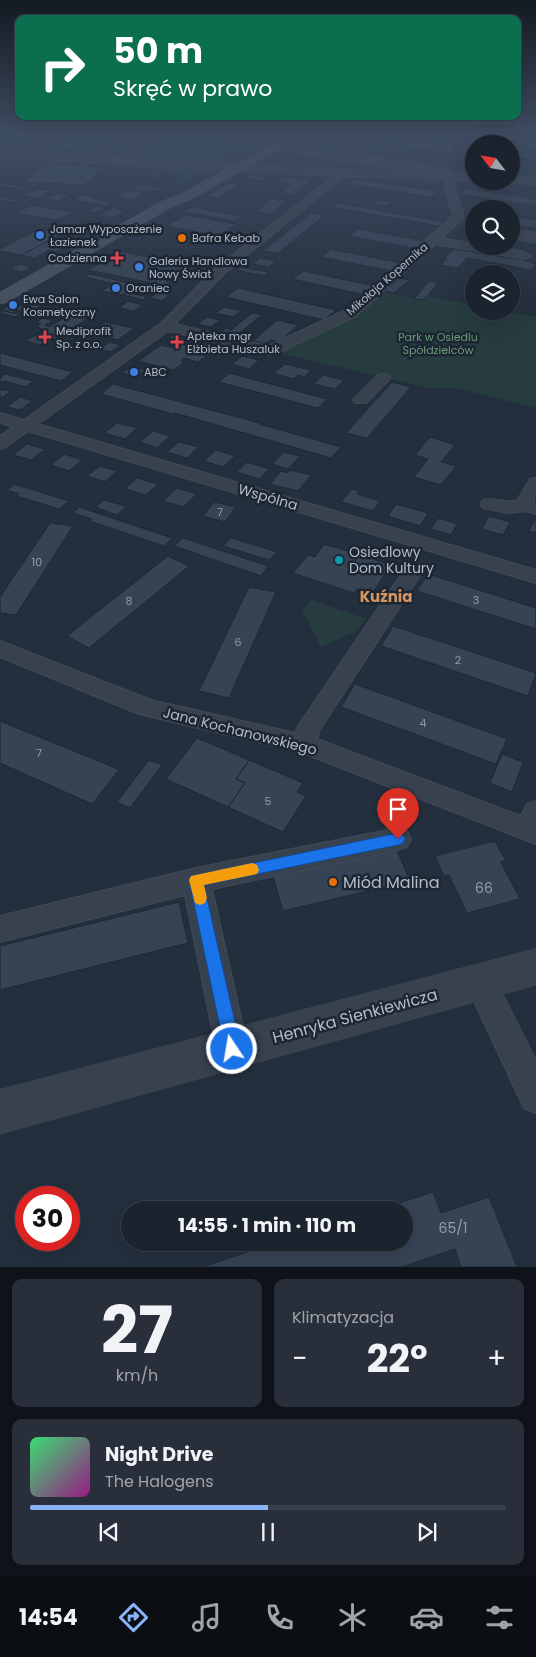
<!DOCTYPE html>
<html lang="pl">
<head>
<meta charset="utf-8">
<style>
	body { margin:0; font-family:Poppins,sans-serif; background:#282f3a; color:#f1f3f6; height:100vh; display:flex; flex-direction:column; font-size:19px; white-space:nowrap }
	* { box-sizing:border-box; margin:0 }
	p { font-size:16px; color:#a0a4aa }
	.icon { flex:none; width:28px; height:28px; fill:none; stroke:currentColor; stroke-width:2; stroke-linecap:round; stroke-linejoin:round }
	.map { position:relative; height:1267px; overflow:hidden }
	.side { display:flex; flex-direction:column; gap:12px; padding:12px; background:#0f1319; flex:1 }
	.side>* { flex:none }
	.top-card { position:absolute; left:15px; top:15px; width:506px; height:105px; border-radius:10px; box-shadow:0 5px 20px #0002,0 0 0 1px #39404a; background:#0b6e4f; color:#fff; overflow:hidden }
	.needle { width:32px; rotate:301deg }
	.fabs { position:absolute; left:465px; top:135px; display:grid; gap:10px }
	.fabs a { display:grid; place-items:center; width:55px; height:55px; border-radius:50%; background:#1b232e; box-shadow:0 5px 20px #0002,0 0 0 1px #39404a; font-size:25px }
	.speed { position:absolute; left:15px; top:1186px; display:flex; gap:10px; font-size:25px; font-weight:700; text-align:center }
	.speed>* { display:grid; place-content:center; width:65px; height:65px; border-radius:50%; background:#1b232e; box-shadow:0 5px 20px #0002,0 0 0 1px #39404a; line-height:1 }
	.speed .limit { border:8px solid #d22; background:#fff; color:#111 }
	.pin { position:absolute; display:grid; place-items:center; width:42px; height:42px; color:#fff; margin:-51px -21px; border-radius:50% 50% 50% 0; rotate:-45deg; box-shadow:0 0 5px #0007 }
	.pin .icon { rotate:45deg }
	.me { position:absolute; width:55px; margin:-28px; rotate:348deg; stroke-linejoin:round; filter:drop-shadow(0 0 4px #0008) }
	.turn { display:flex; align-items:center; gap:18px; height:105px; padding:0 15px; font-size:22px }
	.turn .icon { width:65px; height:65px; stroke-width:2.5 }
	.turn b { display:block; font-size:35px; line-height:42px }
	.big { font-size:38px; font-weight:700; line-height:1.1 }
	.side .widget { flex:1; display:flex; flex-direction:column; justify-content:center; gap:8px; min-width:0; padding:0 18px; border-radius:10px; background:#282f3a }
	.side .dial { align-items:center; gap:0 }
	.dial b { font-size:65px; line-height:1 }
	.song { display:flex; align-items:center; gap:15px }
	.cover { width:60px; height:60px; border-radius:8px; background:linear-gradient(135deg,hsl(140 70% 55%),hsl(310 70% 35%)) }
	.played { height:5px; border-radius:2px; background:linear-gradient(90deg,#8ab4f8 50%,#39404a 50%) }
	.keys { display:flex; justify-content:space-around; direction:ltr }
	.heat { display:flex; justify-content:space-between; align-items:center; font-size:28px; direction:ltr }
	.side .tiles { flex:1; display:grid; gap:12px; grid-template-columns:1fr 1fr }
	.widget:last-child { grid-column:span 2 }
	.trip { position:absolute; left:121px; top:1201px; width:292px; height:50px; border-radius:25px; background:#1b232e; box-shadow:0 5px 20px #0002,0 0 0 1px #39404a; font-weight:700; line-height:50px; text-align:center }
	.tabs { display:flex; height:80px; justify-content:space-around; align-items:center; background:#0b0e12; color:#a0a4aa }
	.tabs .icon { width:35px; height:35px }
	.tabs .active { color:#8ab4f8 }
	.tabs b { font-size:22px; color:#f1f3f6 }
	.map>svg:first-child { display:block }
</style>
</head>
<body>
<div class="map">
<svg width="536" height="1267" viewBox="0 0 536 1267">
	<rect width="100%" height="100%" fill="#242f3e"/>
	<!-- green -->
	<path fill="#263c3f" d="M195 141 234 155 209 159 137 157 146 148 166 149Z
		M156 166 184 168 196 175 183 183H175L186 175 162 171 159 174H163L159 177 148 178 146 176 153 174 155 170 153 168Z
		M376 291 424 300 428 296 474 305V311H506L536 317V408L455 388H429L270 351 351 313Z
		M311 600 367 619 357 631 321 647 302 610Z"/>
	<!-- building -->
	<path fill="#364354" stroke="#1f2835" d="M171 133H184L166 149H153Z
		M229 133H244L220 145 210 143Z
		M351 133 370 136 435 147 429 151 344 136Z
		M401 133H425L479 141 474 144Z
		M70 135 112 137 99 149 56 147Z
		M536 138V150L523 148 529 144Z
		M312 144 430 164 424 168 306 147Z
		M46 146 56 147H62L58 151 42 150Z
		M79 148 97 149 93 152 75 151Z
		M511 152 536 156V160L511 156Z
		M47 163 104 167 84 185 24 182Z
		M249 175 271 178 266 181 244 178Z
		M284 177 309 181H312L293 195 282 194 285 192 282 191 291 184 277 182Z
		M356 179 437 191 431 197 348 184Z
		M3 183 31 188 27 190 0 186Z
		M228 183 240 184 218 198 206 196Z
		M140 185H141L164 188 158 191 149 190 145 192 130 190Z
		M466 188 536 199V206L460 194Z
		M38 189 51 191 38 198 24 196Z
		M130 190 145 192 132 200 117 197Z
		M58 193 71 195 58 201 45 199Z
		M83 195 94 197 90 198 111 202 104 206 73 200Z
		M0 197 23 201 18 203 0 200Z
		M272 199 286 201 270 214 255 212Z
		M379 200 392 202 387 206 374 204Z
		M337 203 444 222 439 226 332 207Z
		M32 205 74 212 58 220 15 213Z
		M98 206 106 208 95 213 88 212Z
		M192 207 243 216 235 221 183 212Z
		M112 208 126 211 112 218 98 215Z
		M311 213 325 215 278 253 263 251Z
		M185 215 236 224 219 236 166 226Z
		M511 216 536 220V228L511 224Z
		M92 221 103 223H105L100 226 86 224Z
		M86 224 100 226 92 230 78 228Z
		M39 229 62 234 21 255 0 251V249Z
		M358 229 425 241 417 249 349 236Z
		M474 232V244L465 242 471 237 467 236Z
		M511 233 536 237V245L511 240Z
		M58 236 78 240 56 252 49 250 35 258 21 255Z
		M210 238 223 241 216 245 204 243Z
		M331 249 401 263 392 271 321 257Z
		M455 249 523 260 536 264 531 270 467 258 457 268 441 265 447 258H443Z
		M119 251 139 255 190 265 166 281 171 282 166 286 88 270Z
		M260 258 276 261 269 267 253 264Z
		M20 264 31 267 22 272 10 269Z
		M241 267 269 272 265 276 236 270Z
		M303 271 375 286 365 295 292 279Z
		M90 274 138 285 122 295 101 291 114 284 85 277Z
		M400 278 410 280 394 293 385 291Z
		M429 281 438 283 424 300 414 299Z
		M140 285 152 287 147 290 141 289 134 294 148 297 143 300 123 295Z
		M238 288 336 310 324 320 225 297Z
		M158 292 170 295 162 301 150 298Z
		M128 301 143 305 133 311 119 308Z
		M13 303 19 305 12 309 18 310 15 312 13 313 1 310Z
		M27 303 41 306 30 313 12 309Z
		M224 307 242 311 233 317 215 313Z
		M2 310 13 313H21L15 317 0 313Z
		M77 310 95 314 44 346 25 341 45 330 36 327 41 324 36 323 43 318 53 321 45 325 49 327Z
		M252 313 262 315 233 338 218 335 226 328 231 330Z
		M207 317 220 320 211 327 198 324Z
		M277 320 298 325 279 342 271 340 266 344 253 341Z
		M105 322 134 328 118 340 89 333Z
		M173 335 219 346 198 362 184 358 181 361 184 362 174 370 138 361 161 345 178 349 181 347 168 343 167 340Z
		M110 342 121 345 111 352 100 349Z
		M0 353 73 372 61 381 0 365Z
		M242 356 259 360 249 369 232 364Z
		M285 364 311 370 304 377 298 375 294 379 273 373Z
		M132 366 145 370 135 377 121 373Z
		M229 373 327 399 318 408 219 382Z
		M5 374 33 381 26 387 4 381 0 383V378Z
		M323 375 344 380 335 389 314 384Z
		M392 382 411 387 367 438 346 433Z
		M113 384 260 423 259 424 341 447 331 458 175 413 173 414 101 394Z
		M0 389 11 391 0 399Z
		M20 397 33 401 20 410 7 407Z
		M117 423 137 428 125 439 104 433Z
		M153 431 170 436 157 448 140 442Z
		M430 437 455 445 441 462 456 466 441 485 414 477 428 459 415 455Z
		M179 442 199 447 187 458 167 452Z
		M27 444 45 449 31 460 13 455Z
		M216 450 235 456 223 467 204 461Z
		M284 452 300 456 288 469 272 464Z
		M64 454 82 460 69 471 51 465Z
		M247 462 269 469 259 479 237 472Z
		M100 466 117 471 105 482 87 476Z
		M290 470 311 475 298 491 270 484 281 471 287 473Z
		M137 478 158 484 146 495 125 489Z
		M14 484 69 501 59 509 17 496 19 494 7 490Z
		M177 488 197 494 183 507 163 501Z
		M352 489 359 491 357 494 380 501 373 511 341 502Z
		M104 500 111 502 126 506 117 515 95 507Z
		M214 502 236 507 225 522 203 516Z
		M396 504 428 513 420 526 388 516Z
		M79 507 172 538 164 546 90 521 92 519 73 513Z
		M489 516 510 522 503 535 482 529Z
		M438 518 457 524 451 535 431 529Z
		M535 520H536V533L529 531Z
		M50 523 73 526 16 615 0 613V597Z
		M183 538 268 566 261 576 174 546Z
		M231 538 261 547 277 552 269 560 223 546Z
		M324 544 355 553 391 565 372 594 357 589 354 593 293 573 308 555 315 557Z
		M168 556 189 566 89 648 67 636Z
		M428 574 536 608V629L417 591Z
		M249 587 276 592 229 698 199 691Z
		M393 626 536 673 528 696 381 646Z
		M355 684 507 739 496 764 341 707Z
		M0 721 101 762 119 770 92 804 0 763Z
		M197 738 249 760 236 779 245 783 228 807 166 779Z
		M502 754 523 762 512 792 490 783Z
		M149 760 162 765 130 808 117 802Z
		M249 760 303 783 297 792 306 796 283 832 228 807 245 783 236 779Z
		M495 841 506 861 501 862 520 899 467 913 449 875 444 876 435 856Z
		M396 848 410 881 283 911 273 876Z
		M179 902 188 943 0 990V946Z
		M433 1192 441 1213 489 1197 517 1267H461L455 1249 402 1267H202L277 1242H405V1210H378Z"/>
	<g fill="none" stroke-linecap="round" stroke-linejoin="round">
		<!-- minor casing -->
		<g stroke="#414a57" stroke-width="2">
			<path id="minor" d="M116 133H125L96 161H90V157Z
				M147 133H156L124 163H118V159Z
				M209 133H221L204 141 200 138Z
				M301 133H318L294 140 290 137Z
				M356 133H376L449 145 453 148 449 151 360 136Z
				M525 133H536V137L526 135Z
				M285 144 420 166 446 168 451 171C442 179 302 154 282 149V145Z
				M343 169 348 172 346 174 224 274 175 324 268 346 346 310 453 216 446 192 444 177 449 174 454 177 456 192 464 217 442 238 474 244V246C486 246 522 248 531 256L525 259 435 244 356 316 275 354 270 355 168 331 38 424 536 570V583L28 431 6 447 0 449V436L13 427 0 423V413L24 420 161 323 216 268Z
				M511 229 536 233V239L511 235Z
				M383 374 388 375 390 378 388 381 366 403H356L353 400 378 375Z
				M536 478 534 503 536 514 524 511 509 513 483 508 480 504 483 500C494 497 505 503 517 501L530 479Z
				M415 562 422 564 425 568 319 731 317 739 521 816 527 804 536 801V844L300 752 139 714 0 657V641L151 700 295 733 300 723 408 564Z
				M398 828 407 831 411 839 407 847 398 850 212 889 248 1049 243 1060 232 1065 221 1060 216 1049 185 895 0 942V916L196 868Z
				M480 967 491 972 536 1061V1113L524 1108 465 982 469 972Z"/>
		</g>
		<!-- tertiary casing -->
		<g stroke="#414a57" stroke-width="1">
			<path id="tertiary" d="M0 150 254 165 474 174V181H476L474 182 254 173 0 158Z
				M511 176 536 177V185L507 183 506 181H511Z
				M536 949V985L0 1134V1090Z"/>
		</g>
		<!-- secondary casing -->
		<g stroke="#414a57" stroke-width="1">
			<path id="secondary" d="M295 133H308L190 200 172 207 6 303 0 304V292L162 201 180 194Z"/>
		</g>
		<!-- minor -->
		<use href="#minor" fill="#38414e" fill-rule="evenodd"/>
		<!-- tertiary -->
		<use href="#tertiary" fill="#38414e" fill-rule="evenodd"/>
		<!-- secondary -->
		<use href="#secondary" fill="#465061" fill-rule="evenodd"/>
	</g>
	<!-- sky -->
	<linearGradient id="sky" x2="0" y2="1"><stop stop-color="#141a22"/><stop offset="0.43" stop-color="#3f4d63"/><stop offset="1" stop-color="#3f4d63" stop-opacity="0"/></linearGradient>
	<rect width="536" height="310" fill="url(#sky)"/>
	<!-- route -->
	<path fill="#1a73e8" stroke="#114b97" d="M398 833 403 835 405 839 403 843 398 845 204 885 241 1049 238 1055 232 1058 226 1055 189 880 191 876Z"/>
	<!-- slow -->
	<path fill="#f59e0b" d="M252 863 257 865 259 870 257 874 204 885 207 898 205 903 200 905 195 903 189 880 191 876Z"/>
	<!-- markers -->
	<g fill="#3f7fe0" stroke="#1d2633" stroke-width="2">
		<circle cx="40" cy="235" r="5"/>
		<circle cx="139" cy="267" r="5"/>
		<circle cx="116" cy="288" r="5"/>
		<circle cx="13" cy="305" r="5"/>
		<circle cx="134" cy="372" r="5"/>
	</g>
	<g fill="#e8710a" stroke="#1d2633" stroke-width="2">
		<circle cx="182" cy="238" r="5"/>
		<circle cx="333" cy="882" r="5"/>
	</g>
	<g fill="#e0444e" stroke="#1d2633" stroke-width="2">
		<path d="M114.5 250.5h5v5h5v5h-5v5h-5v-5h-5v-5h5z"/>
		<path d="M42.5 329.5h5v5h5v5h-5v5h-5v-5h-5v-5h5z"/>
		<path d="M174.5 334.5h5v5h5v5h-5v5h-5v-5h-5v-5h5z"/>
	</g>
	<circle fill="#0f9aa8" stroke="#1d2633" stroke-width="2" cx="339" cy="560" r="5"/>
	<g text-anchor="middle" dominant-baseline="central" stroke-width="5" stroke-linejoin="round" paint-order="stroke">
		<!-- far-poi labels -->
		<g font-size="11" fill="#b4bcc9" stroke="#1d2633" text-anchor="start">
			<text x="50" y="229">Jamar Wyposażenie<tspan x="50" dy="13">Łazienek</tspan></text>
			<text x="192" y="238">Bafra Kebab</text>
			<text x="107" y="258" text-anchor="end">Codzienna</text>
			<text x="149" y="261">Galeria Handlowa<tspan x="149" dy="13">Nowy Świat</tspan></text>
			<text x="126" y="288">Oraniec</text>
			<text x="23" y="299">Ewa Salon<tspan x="23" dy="13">Kosmetyczny</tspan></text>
			<text x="56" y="331">Mediprofit<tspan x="56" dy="13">Sp. z o.o.</tspan></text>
			<text x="187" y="336">Apteka mgr<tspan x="187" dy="13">Elżbieta Huszaluk</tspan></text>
			<text x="144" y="372">ABC</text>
		</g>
		<!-- far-street labels -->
		<g font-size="11" fill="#b4bcc9" stroke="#1d2633">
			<text transform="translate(387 279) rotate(-41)">Mikołaja Kopernika</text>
		</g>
		<!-- far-park labels -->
		<g font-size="11" fill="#6b9a76" stroke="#1d2633">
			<text x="438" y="337">Park w Osiedlu<tspan x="438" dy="13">Spółdzielców</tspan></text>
		</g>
		<!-- number labels -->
		<g font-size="11" fill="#929caa">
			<text x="220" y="512">7</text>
			<text x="37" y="562">10</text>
			<text x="476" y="600">3</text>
			<text x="129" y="601">8</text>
			<text x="238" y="642">6</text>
			<text x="458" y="660">2</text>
			<text x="423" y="723">4</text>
			<text x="39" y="753">7</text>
			<text x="268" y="801">5</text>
		</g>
		<!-- street labels -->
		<g font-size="14" fill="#b4bcc9" stroke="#1d2633">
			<text transform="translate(268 497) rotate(16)">Wspólna</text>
			<text transform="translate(240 731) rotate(14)">Jana Kochanowskiego</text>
		</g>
		<!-- poi labels -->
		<g font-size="14" fill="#b4bcc9" stroke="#1d2633" text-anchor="start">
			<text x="349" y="552">Osiedlowy<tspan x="349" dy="16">Dom Kultury</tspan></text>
		</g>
		<!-- near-number labels -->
		<g font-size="14" fill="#929caa">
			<text x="484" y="888">66</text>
			<text x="453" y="1228">65/1</text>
		</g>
		<!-- neighbourhood labels -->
		<g font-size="15" font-weight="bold" fill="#d59563" stroke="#1d2633">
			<text x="386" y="596">Kuźnia</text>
		</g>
		<!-- near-poi labels -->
		<g font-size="16" fill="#b4bcc9" stroke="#1d2633" text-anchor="start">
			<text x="343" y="882">Miód Malina</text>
		</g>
		<!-- near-street labels -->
		<g font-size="16" fill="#b4bcc9" stroke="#1d2633">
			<text transform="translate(355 1016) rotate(-15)">Henryka Sienkiewicza</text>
		</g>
	</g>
</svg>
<div class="fabs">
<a><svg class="needle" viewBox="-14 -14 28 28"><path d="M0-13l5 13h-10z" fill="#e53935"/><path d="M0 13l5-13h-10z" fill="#a0a4aa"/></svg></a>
<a><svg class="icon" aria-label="search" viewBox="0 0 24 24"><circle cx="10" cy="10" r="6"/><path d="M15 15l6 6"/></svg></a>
<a><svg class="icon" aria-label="layers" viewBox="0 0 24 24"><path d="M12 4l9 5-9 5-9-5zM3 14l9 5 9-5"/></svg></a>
</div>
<div class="speed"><div class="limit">30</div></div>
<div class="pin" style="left:398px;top:839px;background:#d93025"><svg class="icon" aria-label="arrive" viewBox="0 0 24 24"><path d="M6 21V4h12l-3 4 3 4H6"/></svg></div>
<svg class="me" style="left:232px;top:1049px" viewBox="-20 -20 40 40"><circle r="17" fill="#1a73e8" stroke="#fff" stroke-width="3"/><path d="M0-11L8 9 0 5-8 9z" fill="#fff"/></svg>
<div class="trip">14:55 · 1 min · 110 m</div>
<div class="top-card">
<div class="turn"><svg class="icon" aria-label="right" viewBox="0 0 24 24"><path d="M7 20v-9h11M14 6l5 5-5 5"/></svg><div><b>50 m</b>Skręć w prawo</div></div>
</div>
</div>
<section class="side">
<div class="tiles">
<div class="widget dial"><b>27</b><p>km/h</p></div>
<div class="widget"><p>Klimatyzacja</p>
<div class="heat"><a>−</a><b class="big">22°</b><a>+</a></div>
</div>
<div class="widget">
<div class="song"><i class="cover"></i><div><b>Night Drive</b><p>The Halogens</p></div></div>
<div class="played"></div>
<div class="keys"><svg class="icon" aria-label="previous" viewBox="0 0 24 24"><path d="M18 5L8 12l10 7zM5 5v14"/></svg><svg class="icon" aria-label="pause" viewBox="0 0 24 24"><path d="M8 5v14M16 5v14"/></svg><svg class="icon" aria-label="next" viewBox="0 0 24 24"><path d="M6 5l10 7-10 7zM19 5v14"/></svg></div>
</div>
</div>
</section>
<nav class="tabs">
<b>14:54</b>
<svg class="icon active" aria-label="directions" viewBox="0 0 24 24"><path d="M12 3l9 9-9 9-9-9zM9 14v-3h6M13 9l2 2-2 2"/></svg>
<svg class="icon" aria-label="music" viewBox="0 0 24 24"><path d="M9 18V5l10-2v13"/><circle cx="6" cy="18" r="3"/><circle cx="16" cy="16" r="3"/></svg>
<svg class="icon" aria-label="phone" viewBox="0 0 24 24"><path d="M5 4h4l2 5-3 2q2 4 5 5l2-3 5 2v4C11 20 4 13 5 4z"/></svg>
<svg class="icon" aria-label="climate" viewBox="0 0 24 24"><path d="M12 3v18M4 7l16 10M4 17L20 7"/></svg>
<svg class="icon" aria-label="car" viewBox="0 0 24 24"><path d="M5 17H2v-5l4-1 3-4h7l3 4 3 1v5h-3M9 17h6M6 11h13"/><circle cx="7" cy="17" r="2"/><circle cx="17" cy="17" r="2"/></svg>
<svg class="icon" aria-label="filters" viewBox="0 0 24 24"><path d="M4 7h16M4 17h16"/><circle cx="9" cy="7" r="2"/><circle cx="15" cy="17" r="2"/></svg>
</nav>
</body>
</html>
